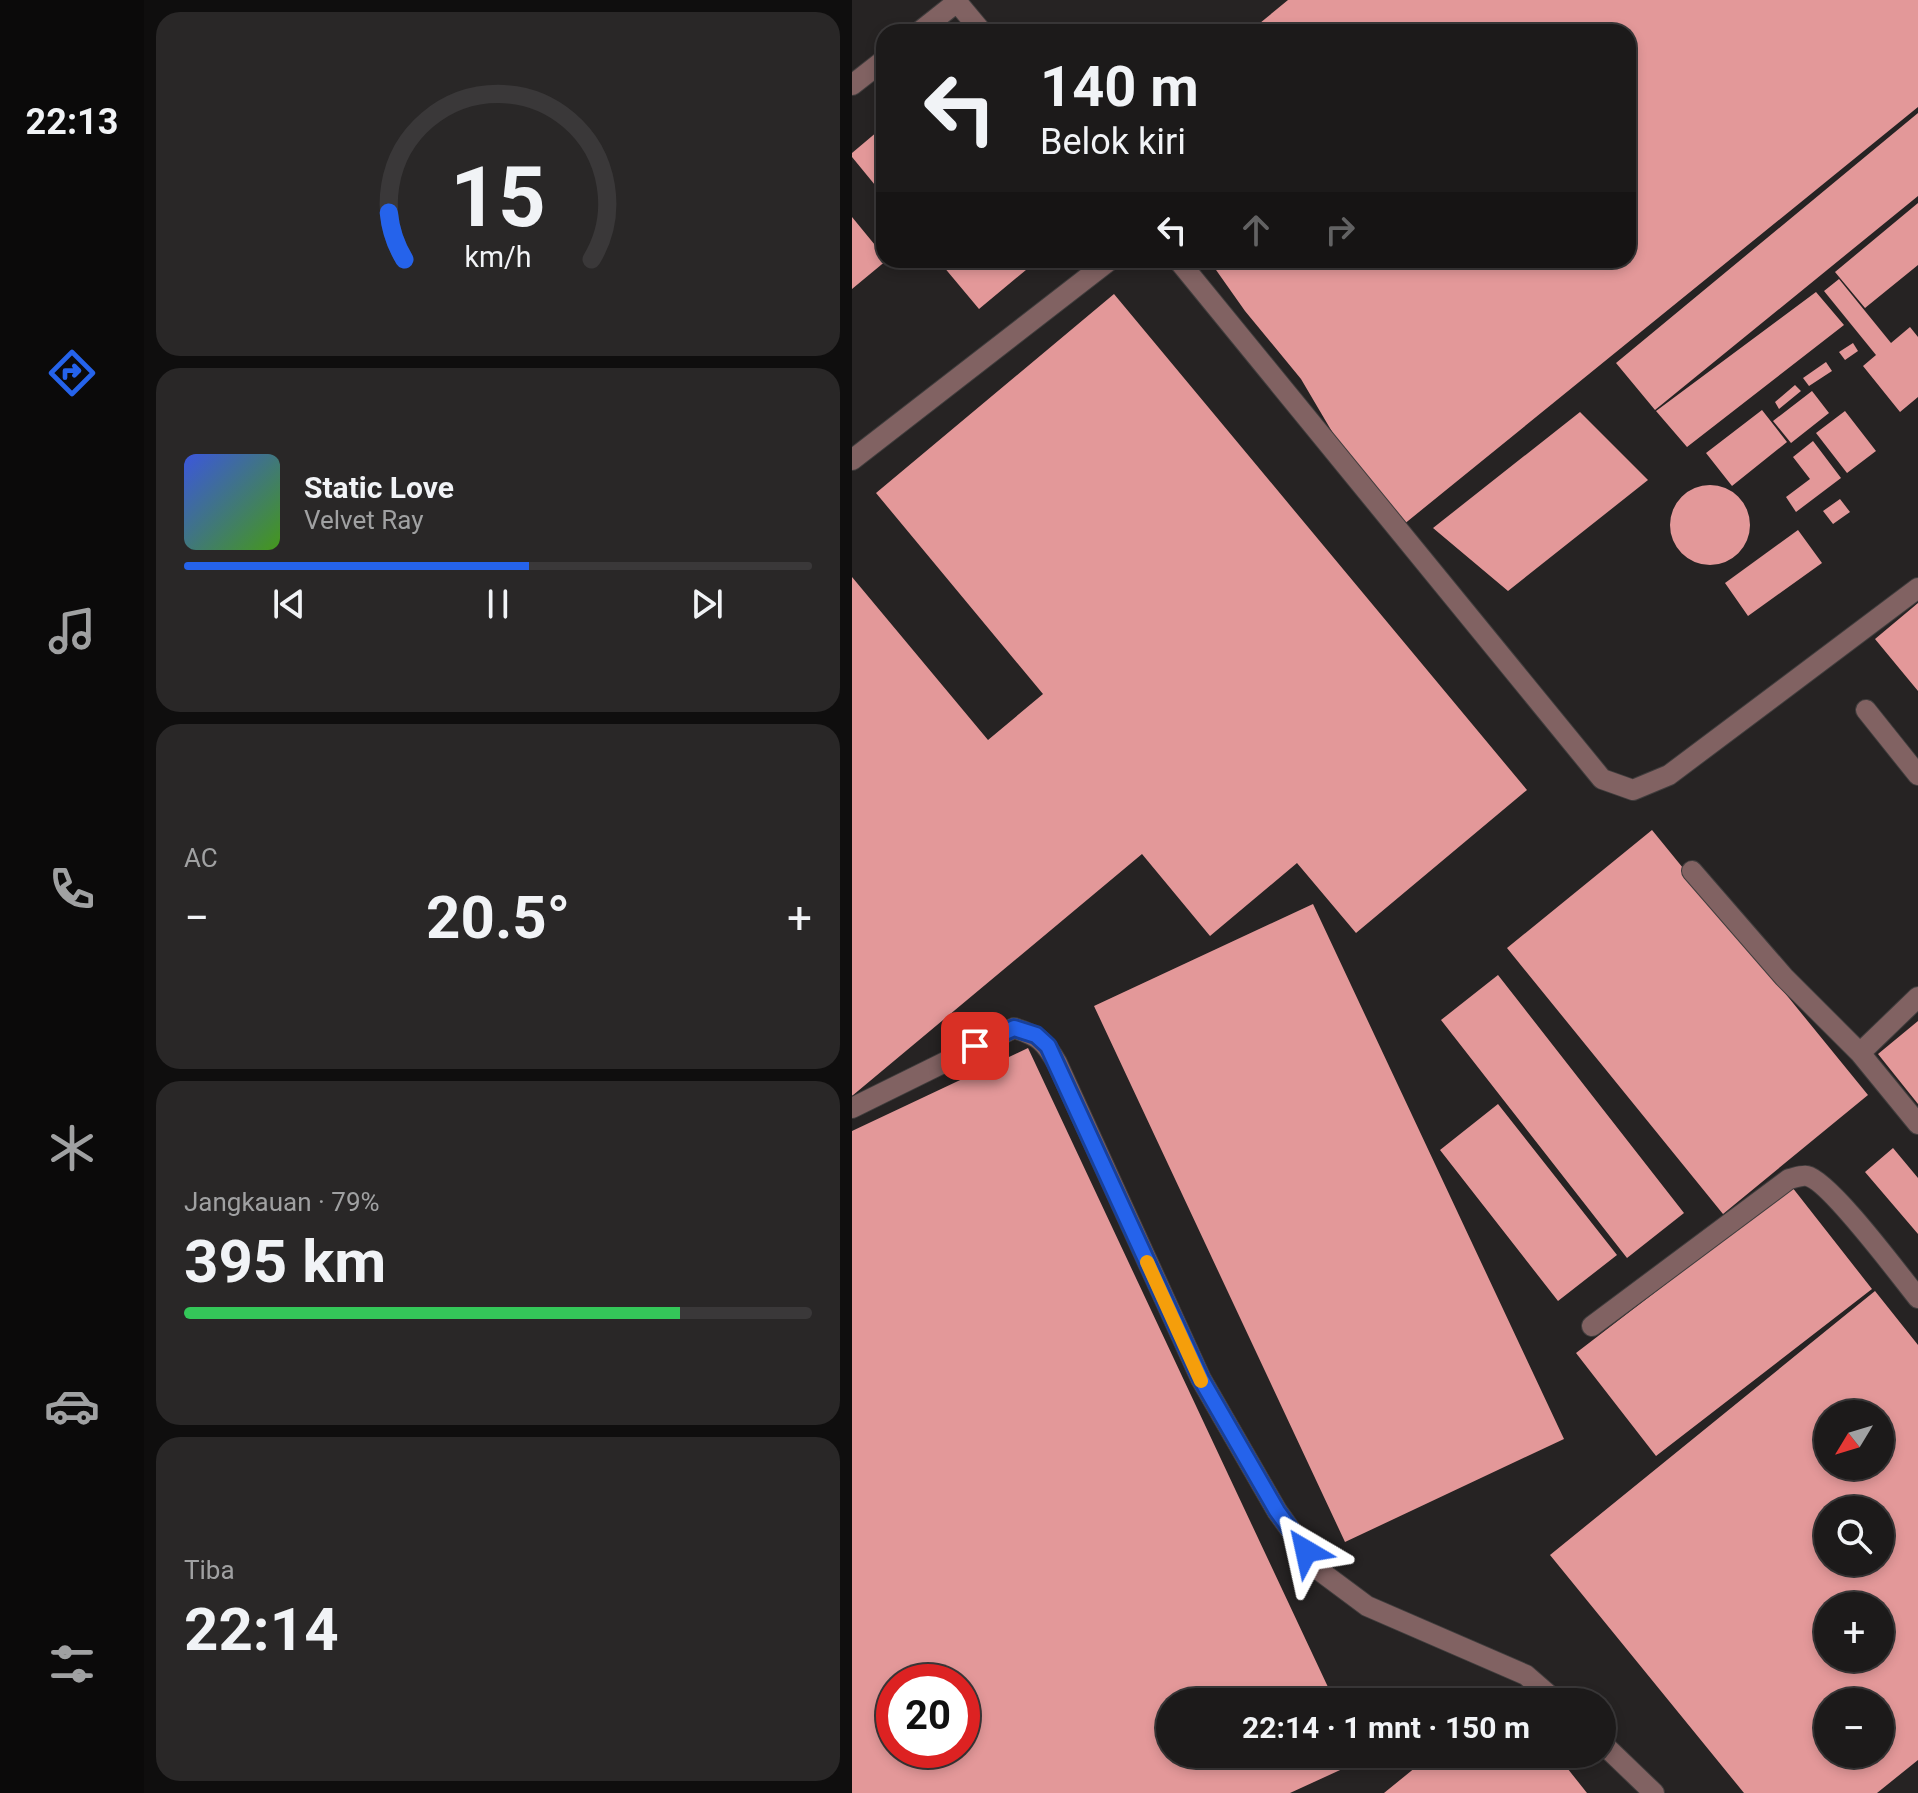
<!DOCTYPE html>
<html lang="id">
<head>
<meta charset="utf-8">
<style>
	body { margin:0; font-family:Roboto,sans-serif; background:#292727; color:#f1f3f6; height:100vh; display:flex; flex-direction:column; font-size:30px; white-space:nowrap }
	* { box-sizing:border-box; margin:0 }
	p { font-size:26px; color:#a0a1a2 }
	.icon { flex:none; width:44px; height:44px; fill:none; stroke:currentColor; stroke-width:2; stroke-linecap:round; stroke-linejoin:round }
	.map { position:relative; flex:1; overflow:hidden }
	.sheet { display:flex; flex-direction:column; gap:12px; padding:12px; background:#0f0e0e; width:708px }
	.sheet>* { flex:none }
	.top-card { position:absolute; left:24px; top:24px; width:760px; height:244px; border-radius:24px; box-shadow:0 4px 12px #0003,0 0 0 2px #3a3839; background:#1c1a1a; color:#f1f3f6; overflow:hidden }
	.needle { width:52px; rotate:232deg }
	.buttons { position:absolute; left:962px; top:1400px; display:grid; gap:16px }
	.buttons a { display:grid; place-items:center; width:80px; height:80px; border-radius:50%; background:#1c1a1a; box-shadow:0 4px 12px #0003,0 0 0 2px #3a3839; font-size:40px }
	.speed { position:absolute; left:24px; top:1664px; display:flex; gap:16px; font-size:40px; font-weight:700; text-align:center }
	.speed>* { display:grid; place-content:center; width:104px; height:104px; border-radius:50%; background:#1c1a1a; box-shadow:0 4px 12px #0003,0 0 0 2px #3a3839; line-height:1 }
	.speed .limit { border:12px solid #d22; background:#fff; color:#111 }
	.pin { position:absolute; display:grid; place-items:center; width:68px; height:68px; color:#fff; margin:-34px; border-radius:16px; box-shadow:0 4px 12px #0006 }
	.me { position:absolute; width:88px; margin:-44px; rotate:324deg; stroke-linejoin:round; filter:drop-shadow(0 0 6px #0008) }
	.turn { display:flex; align-items:center; gap:28px; height:168px; padding:0 32px; font-size:36px }
	.turn .icon { width:104px; height:104px; stroke-width:2.5 }
	.turn b { display:block; font-size:56px; line-height:68px }
	.lanes { display:flex; align-items:center; height:76px; padding:0 32px; background:#0003; justify-content:center; gap:40px; direction:ltr }
	.lanes .off { opacity:.35 }
	.big { font-size:60px; font-weight:700; line-height:1.1 }
	.sheet .widget { flex:1; display:flex; flex-direction:column; justify-content:center; gap:12px; min-width:0; padding:0 28px; border-radius:24px; background:#292727 }
	.sheet .dial { align-items:center; gap:0 }
	.dial svg { height:208px; overflow:visible; fill:none; stroke:#3a3839; stroke-width:7; stroke-linecap:round; text-anchor:middle }
	.dial text { fill:#f1f3f6; stroke:none }
	.song { display:flex; align-items:center; gap:24px }
	.cover { width:96px; height:96px; border-radius:12px; background:linear-gradient(135deg,hsl(230 70% 55%),hsl(100 70% 35%)) }
	.played { height:8px; border-radius:4px; background:linear-gradient(90deg,#2563eb 55%,#3a3839 55%) }
	.keys { display:flex; justify-content:space-around; direction:ltr }
	.heat { display:flex; justify-content:space-between; align-items:center; font-size:44px; direction:ltr }
	.charge { height:12px; border-radius:6px; background:linear-gradient(90deg,#34c759 79%,#3a3839 0) }
	.trip { position:absolute; left:304px; top:1688px; width:460px; height:80px; border-radius:40px; background:#1c1a1a; box-shadow:0 4px 12px #0003,0 0 0 2px #3a3839; font-weight:700; line-height:80px; text-align:center }
	main { display:flex; flex:1; min-height:0 }
	.dock { display:flex; flex-direction:column; width:144px; justify-content:space-around; align-items:center; background:#0b0a0a; color:#a0a1a2 }
	.dock .icon { width:56px; height:56px }
	.dock .on { color:#2563eb }
	.dock b { font-size:36px; color:#f1f3f6 }
	.map>svg:first-child { display:block }
</style>
</head>
<body>
<main>
<nav class="dock">
<b>22:13</b>
<svg class="icon on" aria-label="directions" viewBox="0 0 24 24"><path d="M12 3l9 9-9 9-9-9zM9 14v-3h6M13 9l2 2-2 2"/></svg>
<svg class="icon" aria-label="music" viewBox="0 0 24 24"><path d="M9 18V5l10-2v13"/><circle cx="6" cy="18" r="3"/><circle cx="16" cy="16" r="3"/></svg>
<svg class="icon" aria-label="phone" viewBox="0 0 24 24"><path d="M5 4h4l2 5-3 2q2 4 5 5l2-3 5 2v4C11 20 4 13 5 4z"/></svg>
<svg class="icon" aria-label="climate" viewBox="0 0 24 24"><path d="M12 3v18M4 7l16 10M4 17L20 7"/></svg>
<svg class="icon" aria-label="car" viewBox="0 0 24 24"><path d="M5 17H2v-5l4-1 3-4h7l3 4 3 1v5h-3M9 17h6M6 11h13"/><circle cx="7" cy="17" r="2"/><circle cx="17" cy="17" r="2"/></svg>
<svg class="icon" aria-label="filters" viewBox="0 0 24 24"><path d="M4 7h16M4 17h16"/><circle cx="9" cy="7" r="2"/><circle cx="15" cy="17" r="2"/></svg>
</nav>
<section class="sheet">
<div class="widget dial"><svg viewBox="0 0 100 80">
<path d="M14 69A42 42 0 1 1 86 69"/>
<path d="M14 69A42 42 0 0 1 8 51" stroke="#2563eb"/>
<text x="50" y="56" font-size="32" font-weight="700">15</text>
<text x="50" y="72" font-size="11">km/h</text>
</svg></div>
<div class="widget">
<div class="song"><i class="cover"></i><div><b>Static Love</b><p>Velvet Ray</p></div></div>
<div class="played"></div>
<div class="keys"><svg class="icon" aria-label="previous" viewBox="0 0 24 24"><path d="M18 5L8 12l10 7zM5 5v14"/></svg><svg class="icon" aria-label="pause" viewBox="0 0 24 24"><path d="M8 5v14M16 5v14"/></svg><svg class="icon" aria-label="next" viewBox="0 0 24 24"><path d="M6 5l10 7-10 7zM19 5v14"/></svg></div>
</div>
<div class="widget"><p>AC</p>
<div class="heat"><a>−</a><b class="big">20.5°</b><a>+</a></div>
</div>
<div class="widget"><p>Jangkauan · 79%</p><b class="big">395 km</b><div class="charge"></div></div>
<div class="widget"><p>Tiba</p><b class="big">22:14</b></div>
</section>
<div class="map">
<svg width="1066" height="1793" viewBox="0 0 1066 1793">
	<rect width="100%" height="100%" fill="#262323"/>
	<!-- building -->
	<path fill="#e39899" fill-rule="evenodd" d="M436 0H1066V107L551 525 492 452 449 379 393 311 357 260H776V32H397Z
		M1066 113V196L803 410 764 363Z
		M32 126V196L0 157V153Z
		M1066 203V265L1013 308 983 272Z
		M0 217 32 256V260H35L0 289Z
		M86 260H186L127 309Z
		M987 279 1039 343 1058 327 1066 337V397L1048 412 1011 366 1024 355 972 291Z
		M964 292 992 325 835 447 804 411Z
		M262 294 675 790 504 933 445 863 358 936 290 854 0 1096V577L136 740 191 694 24 493Z
		M1001 343 1006 351 993 360 987 352Z
		M974 362 980 371 957 386 951 378Z
		M943 385 949 391 927 409 923 402Z
		M960 391 977 413 939 443 921 421Z
		M910 410 935 442 880 486 854 453Z
		M993 411 1024 451 995 473 964 433Z
		M728 412 796 480 656 591 581 528Z
		M961 441 989 478 944 512 934 497 958 479 941 457Z
		M818 525a40 40 0 1 1 80 0a40 40 0 1 1-80 0Z
		M988 499 998 512 981 524 971 511Z
		M946 530 970 563 896 616 873 583Z
		M1066 603V691L1023 639Z
		M800 830 1016 1095 871 1214 655 948Z
		M461 904 712 1439 493 1542 242 1006Z
		M646 975 832 1213 775 1258 589 1020Z
		M1066 1021V1104L1026 1054Z
		M176 1048 483 1702H318V1754H508L510 1760 438 1793H0V1131ZM42 1682H110V1750H42Z
		M646 1104 765 1255 706 1301 588 1150Z
		M1041 1148 1066 1178V1234L1013 1172Z
		M940 1187 1020 1289 804 1456 724 1353Z
		M1023 1291 1066 1345V1760L1025 1793H892L698 1555ZM976 1414H1028V1466H976ZM976 1510H1028V1562H976ZM976 1606H1028V1658H976ZM976 1702H1028V1754H976Z
		M580 1754H704L735 1793H532Z"/>
	<g fill="none" stroke-linecap="round" stroke-linejoin="round">
		<!-- minor casing -->
		<g stroke="#403d3d" stroke-width="22">
			<path id="minor" d="M67 32 105 2 130 32
				M0 85 32 60
				M326 260 750 779 781 790 817 775 1066 588
				M0 460 258 260
				M1014 710 1066 775
				M840 871 932 977 1008 1053 1066 1124
				M1008 1053 1066 997
				M0 1108 162 1028C186 1036 192 1040 205 1063L349 1379 425 1511 468 1571 515 1606 674 1675 705 1702
				M740 1326 937 1179C942 1178 950 1175 955 1176 977 1180 1049 1277 1066 1298
				M750 1743 802 1793"/>
		</g>
		<!-- minor -->
		<use href="#minor" stroke="#816262" stroke-width="20"/>
	</g>
	<g fill="none" stroke-linecap="round" stroke-linejoin="round">
		<!-- route casing -->
		<g stroke="#184099" stroke-width="20">
			<path id="route" d="M123 1046 162 1028 184 1035 196 1046 349 1379 425 1511 454 1551"/>
		</g>
		<!-- route -->
		<use href="#route" stroke="#2563eb" stroke-width="14"/>
		<!-- slow -->
		<path stroke="#f59e0b" stroke-width="14" d="M295 1262 349 1381"/>
	</g>
</svg>
<div class="buttons">
<a><svg class="needle" viewBox="-14 -14 28 28"><path d="M0-13l5 13h-10z" fill="#e53935"/><path d="M0 13l5-13h-10z" fill="#a0a1a2"/></svg></a>
<a><svg class="icon" aria-label="search" viewBox="0 0 24 24"><circle cx="10" cy="10" r="6"/><path d="M15 15l6 6"/></svg></a>
<a>+</a>
<a>−</a>
</div>
<div class="speed"><div class="limit">20</div></div>
<div class="pin" style="left:123px;top:1046px;background:#d93025"><svg class="icon" aria-label="arrive" viewBox="0 0 24 24"><path d="M6 21V4h12l-3 4 3 4H6"/></svg></div>
<svg class="me" style="left:454px;top:1551px" viewBox="-20 -20 40 40"><path d="M0-17L14 15 0 8-14 15z" fill="#2563eb" stroke="#fff" stroke-width="4"/></svg>
<div class="trip">22:14 · 1 mnt · 150 m</div>
<div class="top-card">
<div class="turn"><svg class="icon" aria-label="left" viewBox="0 0 24 24"><path d="M17 20v-9H6M10 6l-5 5 5 5"/></svg><div><b>140 m</b>Belok kiri</div></div>
<div class="lanes"><svg class="icon" aria-label="left" viewBox="0 0 24 24"><path d="M17 20v-9H6M10 6l-5 5 5 5"/></svg><svg class="icon off" aria-label="ahead" viewBox="0 0 24 24"><path d="M12 20V5M6 11l6-6 6 6"/></svg><svg class="icon off" aria-label="right" viewBox="0 0 24 24"><path d="M7 20v-9h11M14 6l5 5-5 5"/></svg></div>
</div>
</div>
</main>
</body>
</html>
